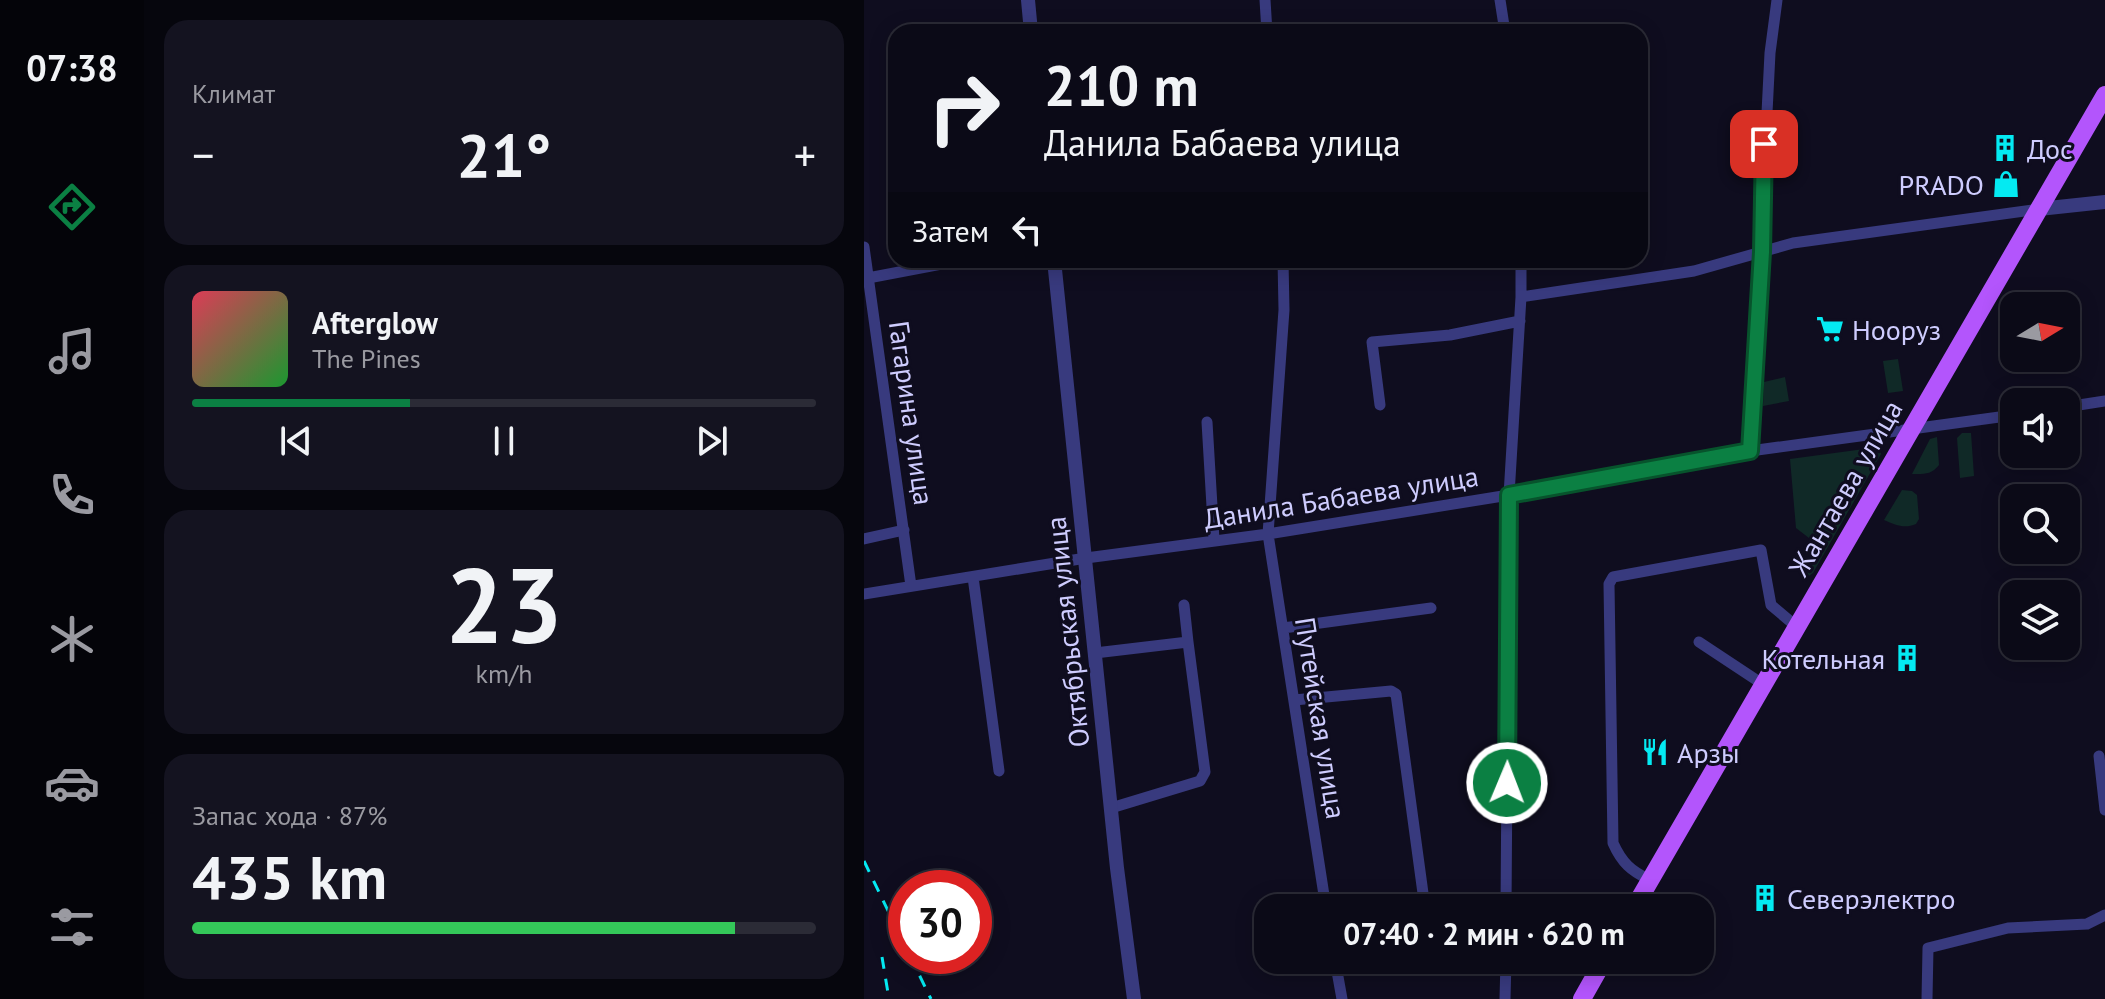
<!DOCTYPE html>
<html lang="ru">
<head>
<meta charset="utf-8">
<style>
	body { margin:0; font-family:"PT Sans",sans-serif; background:#141320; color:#f1f3f6; height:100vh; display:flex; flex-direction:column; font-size:30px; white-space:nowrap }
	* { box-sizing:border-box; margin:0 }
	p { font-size:26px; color:#9a9aa1 }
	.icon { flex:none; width:44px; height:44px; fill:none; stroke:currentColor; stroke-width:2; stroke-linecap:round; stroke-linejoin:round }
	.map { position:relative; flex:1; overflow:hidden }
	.details { display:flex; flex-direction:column; gap:20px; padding:20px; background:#06060d; width:720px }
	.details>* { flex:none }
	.banner { position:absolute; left:24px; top:24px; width:760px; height:244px; border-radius:24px; box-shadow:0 4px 20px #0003,0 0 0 2px #2b2b36; background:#0b0a17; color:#f1f3f6; overflow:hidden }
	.needle { width:52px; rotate:80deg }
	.controls { position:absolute; left:1136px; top:292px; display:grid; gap:16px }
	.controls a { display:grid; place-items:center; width:80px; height:80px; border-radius:16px; background:#0b0a17; box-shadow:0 4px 20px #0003,0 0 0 2px #2b2b36; font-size:40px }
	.speed { position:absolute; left:24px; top:870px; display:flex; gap:16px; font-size:40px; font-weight:700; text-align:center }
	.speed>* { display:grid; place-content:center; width:104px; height:104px; border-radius:50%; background:#0b0a17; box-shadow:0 4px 20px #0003,0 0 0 2px #2b2b36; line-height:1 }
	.speed .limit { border:12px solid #d22; background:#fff; color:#111 }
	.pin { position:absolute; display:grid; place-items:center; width:68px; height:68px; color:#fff; margin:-34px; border-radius:16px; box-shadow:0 4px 12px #0006 }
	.me { position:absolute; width:88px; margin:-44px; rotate:1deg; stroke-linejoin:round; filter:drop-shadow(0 0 6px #0008) }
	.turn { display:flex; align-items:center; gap:28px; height:168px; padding:0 24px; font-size:36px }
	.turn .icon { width:104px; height:104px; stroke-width:2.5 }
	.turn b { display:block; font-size:56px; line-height:68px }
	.then { display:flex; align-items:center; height:76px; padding:0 24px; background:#0003; gap:16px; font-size:30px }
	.big { font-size:60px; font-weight:700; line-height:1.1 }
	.details .card { flex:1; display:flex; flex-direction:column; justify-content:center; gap:12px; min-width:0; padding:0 28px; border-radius:24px; background:#141320 }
	.details .dial { align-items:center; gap:0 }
	.dial b { font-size:104px; line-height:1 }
	.song { display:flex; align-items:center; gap:24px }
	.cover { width:96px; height:96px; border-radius:12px; background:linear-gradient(135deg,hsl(350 70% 55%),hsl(130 70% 35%)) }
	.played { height:8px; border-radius:4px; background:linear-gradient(90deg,#0b8043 35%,#2b2b36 35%) }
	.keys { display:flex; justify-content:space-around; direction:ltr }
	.heat { display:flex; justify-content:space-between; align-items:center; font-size:44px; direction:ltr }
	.charge { height:12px; border-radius:6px; background:linear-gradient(90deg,#34c759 87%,#2b2b36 0) }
	.trip { position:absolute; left:390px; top:894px; width:460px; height:80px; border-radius:24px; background:#0b0a17; box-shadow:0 4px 20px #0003,0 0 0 2px #2b2b36; font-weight:700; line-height:80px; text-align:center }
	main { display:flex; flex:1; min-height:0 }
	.dock { display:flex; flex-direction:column; width:144px; justify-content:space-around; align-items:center; background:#040409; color:#9a9aa1 }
	.dock .icon { width:56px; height:56px }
	.dock .active { color:#0b8043 }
	.dock b { font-size:36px; color:#f1f3f6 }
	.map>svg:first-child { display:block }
</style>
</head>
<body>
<main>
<nav class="dock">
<b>07:38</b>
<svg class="icon active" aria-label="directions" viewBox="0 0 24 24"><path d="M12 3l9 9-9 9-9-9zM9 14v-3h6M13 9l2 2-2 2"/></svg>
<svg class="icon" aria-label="music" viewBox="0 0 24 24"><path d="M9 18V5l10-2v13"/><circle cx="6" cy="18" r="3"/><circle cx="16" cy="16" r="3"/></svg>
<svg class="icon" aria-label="phone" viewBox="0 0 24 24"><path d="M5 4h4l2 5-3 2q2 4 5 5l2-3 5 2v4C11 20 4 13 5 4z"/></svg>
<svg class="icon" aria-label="climate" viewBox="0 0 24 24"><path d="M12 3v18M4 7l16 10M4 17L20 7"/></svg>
<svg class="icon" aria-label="car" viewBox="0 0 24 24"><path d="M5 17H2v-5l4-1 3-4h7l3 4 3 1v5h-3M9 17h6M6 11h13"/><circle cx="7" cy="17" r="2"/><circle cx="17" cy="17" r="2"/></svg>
<svg class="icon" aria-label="filters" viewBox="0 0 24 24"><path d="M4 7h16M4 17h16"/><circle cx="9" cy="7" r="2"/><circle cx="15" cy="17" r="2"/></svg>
</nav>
<section class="details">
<div class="card"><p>Климат</p>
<div class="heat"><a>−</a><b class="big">21°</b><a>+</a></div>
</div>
<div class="card">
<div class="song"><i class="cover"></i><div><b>Afterglow</b><p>The Pines</p></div></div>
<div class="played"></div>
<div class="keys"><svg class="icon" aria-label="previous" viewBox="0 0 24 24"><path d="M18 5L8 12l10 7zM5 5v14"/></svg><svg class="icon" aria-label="pause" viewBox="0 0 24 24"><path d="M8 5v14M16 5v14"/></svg><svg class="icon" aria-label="next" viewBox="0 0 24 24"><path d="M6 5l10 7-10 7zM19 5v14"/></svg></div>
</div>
<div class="card dial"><b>23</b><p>km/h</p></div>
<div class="card"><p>Запас хода · 87%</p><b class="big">435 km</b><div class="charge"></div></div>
</section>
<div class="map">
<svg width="1241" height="999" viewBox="0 0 1241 999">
	<rect width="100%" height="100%" fill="#0f0d1f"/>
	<!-- green -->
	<path fill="#102927" d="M1034 359 1039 391 1024 393 1019 361Z
		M921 377 925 401 899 406 900 382Z
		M1098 433H1107L1110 476 1096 478 1093 438Z
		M1073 437 1075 465C1067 475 1060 474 1048 474L1066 439Z
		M1015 447 1017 454 949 573 940 579 937 567 946 559 945 538 932 528 926 459Z
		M1038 490 1048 491 1053 495 1055 519 1052 524C1040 529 1032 525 1020 520Z"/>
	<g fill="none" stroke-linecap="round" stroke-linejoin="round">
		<!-- minor -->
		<path stroke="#383a7e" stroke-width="11" d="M401 0 403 32
			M636 0 641 32
			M0 247 47 586
			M419 260 420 310 404 534 462 908
			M4 278 88 262V260
			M657 297 830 271 929 243 1175 209
			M516 405 508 342 586 335 656 321
			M1202 407 1241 401
			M343 422 350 540
			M886 451 906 53 913 0
			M0 539 40 530
			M109 577 135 771
			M0 594 222 558 404 534 645 495 886 451 1150 415
			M320 605 324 642
			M419 628 567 608
			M835 642 900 685
			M231 653 324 642 341 772 336 781 247 808
			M430 700 527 691 532 694 561 908
			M1235 756 1241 810
			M786 880C767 871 758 863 749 843L745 584 749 577 897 550 907 605 933 627
			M642 908 645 495 657 297V260
			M471 960 478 999
			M641 999 642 960
			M1063 999 1064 948 1144 928 1223 924 1241 915"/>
		<!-- tertiary -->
		<path stroke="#383a7e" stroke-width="14" d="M164 0 167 32
			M1175 209 1241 202
			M190 260 253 868 270 999"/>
		<!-- primary -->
		<path stroke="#b355fc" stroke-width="18" d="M770 908 1241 95
			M718 999 740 960"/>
		<!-- rail -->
		<path stroke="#04eaf2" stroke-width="3" stroke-dasharray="12 10" stroke-linecap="butt" d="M0 861 42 948
			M46 956 67 999
			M18 957 25 999"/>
	</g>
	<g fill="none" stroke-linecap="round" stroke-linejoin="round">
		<!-- route casing -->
		<g stroke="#07532c" stroke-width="20">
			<path id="route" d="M643 783 645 495 886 451 898 252 900 144"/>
		</g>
		<!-- route -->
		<use href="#route" stroke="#0b8043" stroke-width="14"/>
	</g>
	<!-- icons -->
	<defs>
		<g id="building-bare" transform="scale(2.16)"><path d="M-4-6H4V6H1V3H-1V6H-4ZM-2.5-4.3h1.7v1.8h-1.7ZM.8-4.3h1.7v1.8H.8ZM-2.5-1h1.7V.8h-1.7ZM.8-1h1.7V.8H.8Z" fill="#04eaf2" stroke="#0f0d1f" stroke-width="2.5" paint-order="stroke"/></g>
		<g id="shop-bare" transform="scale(2.16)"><path d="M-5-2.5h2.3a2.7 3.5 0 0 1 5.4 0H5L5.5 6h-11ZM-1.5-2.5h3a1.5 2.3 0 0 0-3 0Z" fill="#04eaf2" stroke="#0f0d1f" stroke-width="2.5" paint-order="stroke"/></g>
		<g id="supermarket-bare" transform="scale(2.16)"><path d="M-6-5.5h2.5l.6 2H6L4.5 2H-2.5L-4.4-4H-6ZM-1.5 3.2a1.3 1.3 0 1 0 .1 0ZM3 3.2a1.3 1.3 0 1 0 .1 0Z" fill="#04eaf2" stroke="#0f0d1f" stroke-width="2.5" paint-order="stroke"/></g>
		<g id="restaurant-bare" transform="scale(2.16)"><path d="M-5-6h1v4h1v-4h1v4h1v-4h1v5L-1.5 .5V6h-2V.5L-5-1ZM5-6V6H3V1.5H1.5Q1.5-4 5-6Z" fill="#04eaf2" stroke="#0f0d1f" stroke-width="2.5" paint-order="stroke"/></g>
	</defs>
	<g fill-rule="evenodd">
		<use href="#building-bare" x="1141" y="148"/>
		<use href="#shop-bare" x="1142" y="184"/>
		<use href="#supermarket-bare" x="966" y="329"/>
		<use href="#building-bare" x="1043" y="658"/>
		<use href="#restaurant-bare" x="791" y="752"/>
		<use href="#building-bare" x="901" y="898"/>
	</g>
	<g text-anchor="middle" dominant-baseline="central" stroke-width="6" stroke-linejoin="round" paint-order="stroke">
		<!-- poi labels -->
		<g font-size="28" fill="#ceccfe" stroke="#0f0d1f" text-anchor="start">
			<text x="1163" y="148">Дос</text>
			<text x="1120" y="184" text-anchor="end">PRADO</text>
			<text x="988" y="329">Нооруз</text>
			<text x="1021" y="658" text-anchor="end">Котельная</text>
			<text x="813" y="752">Арзы</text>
			<text x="923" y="898">Северэлектро</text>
		</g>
		<!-- street labels -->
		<g font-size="28" fill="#ceccfe" stroke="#0f0d1f">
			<text transform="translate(48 413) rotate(82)">Гагарина улица</text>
			<text transform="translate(981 488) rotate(-60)">Жантаева улица</text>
			<text transform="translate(477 497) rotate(-9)">Данила Бабаева улица</text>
			<text transform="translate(203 632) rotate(-96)">Октябрьская улица</text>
			<text transform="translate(457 718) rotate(81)">Путейская улица</text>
		</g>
	</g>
</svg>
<div class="controls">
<a><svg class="needle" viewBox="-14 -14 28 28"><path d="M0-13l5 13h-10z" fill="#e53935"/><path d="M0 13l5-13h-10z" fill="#9a9aa1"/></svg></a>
<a><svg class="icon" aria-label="sound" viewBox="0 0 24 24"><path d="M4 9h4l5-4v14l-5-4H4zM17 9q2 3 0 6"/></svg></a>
<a><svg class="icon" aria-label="search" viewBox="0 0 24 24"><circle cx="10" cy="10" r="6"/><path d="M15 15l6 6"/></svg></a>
<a><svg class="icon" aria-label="layers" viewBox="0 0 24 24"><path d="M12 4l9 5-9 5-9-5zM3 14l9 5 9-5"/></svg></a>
</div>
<div class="speed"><div class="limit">30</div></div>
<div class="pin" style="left:900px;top:144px;background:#d93025"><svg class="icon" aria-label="arrive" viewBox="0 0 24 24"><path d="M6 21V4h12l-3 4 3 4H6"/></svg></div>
<svg class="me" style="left:643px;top:783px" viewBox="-20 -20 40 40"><circle r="17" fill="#0b8043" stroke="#fff" stroke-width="3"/><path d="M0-11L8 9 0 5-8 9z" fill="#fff"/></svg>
<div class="trip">07:40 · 2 мин · 620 m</div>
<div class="banner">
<div class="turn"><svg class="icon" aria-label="right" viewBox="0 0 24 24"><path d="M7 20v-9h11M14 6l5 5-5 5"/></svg><div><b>210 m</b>Данила Бабаева улица</div></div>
<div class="then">Затем<svg class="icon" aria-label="left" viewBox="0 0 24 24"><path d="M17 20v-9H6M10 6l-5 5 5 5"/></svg></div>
</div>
</div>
</main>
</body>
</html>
